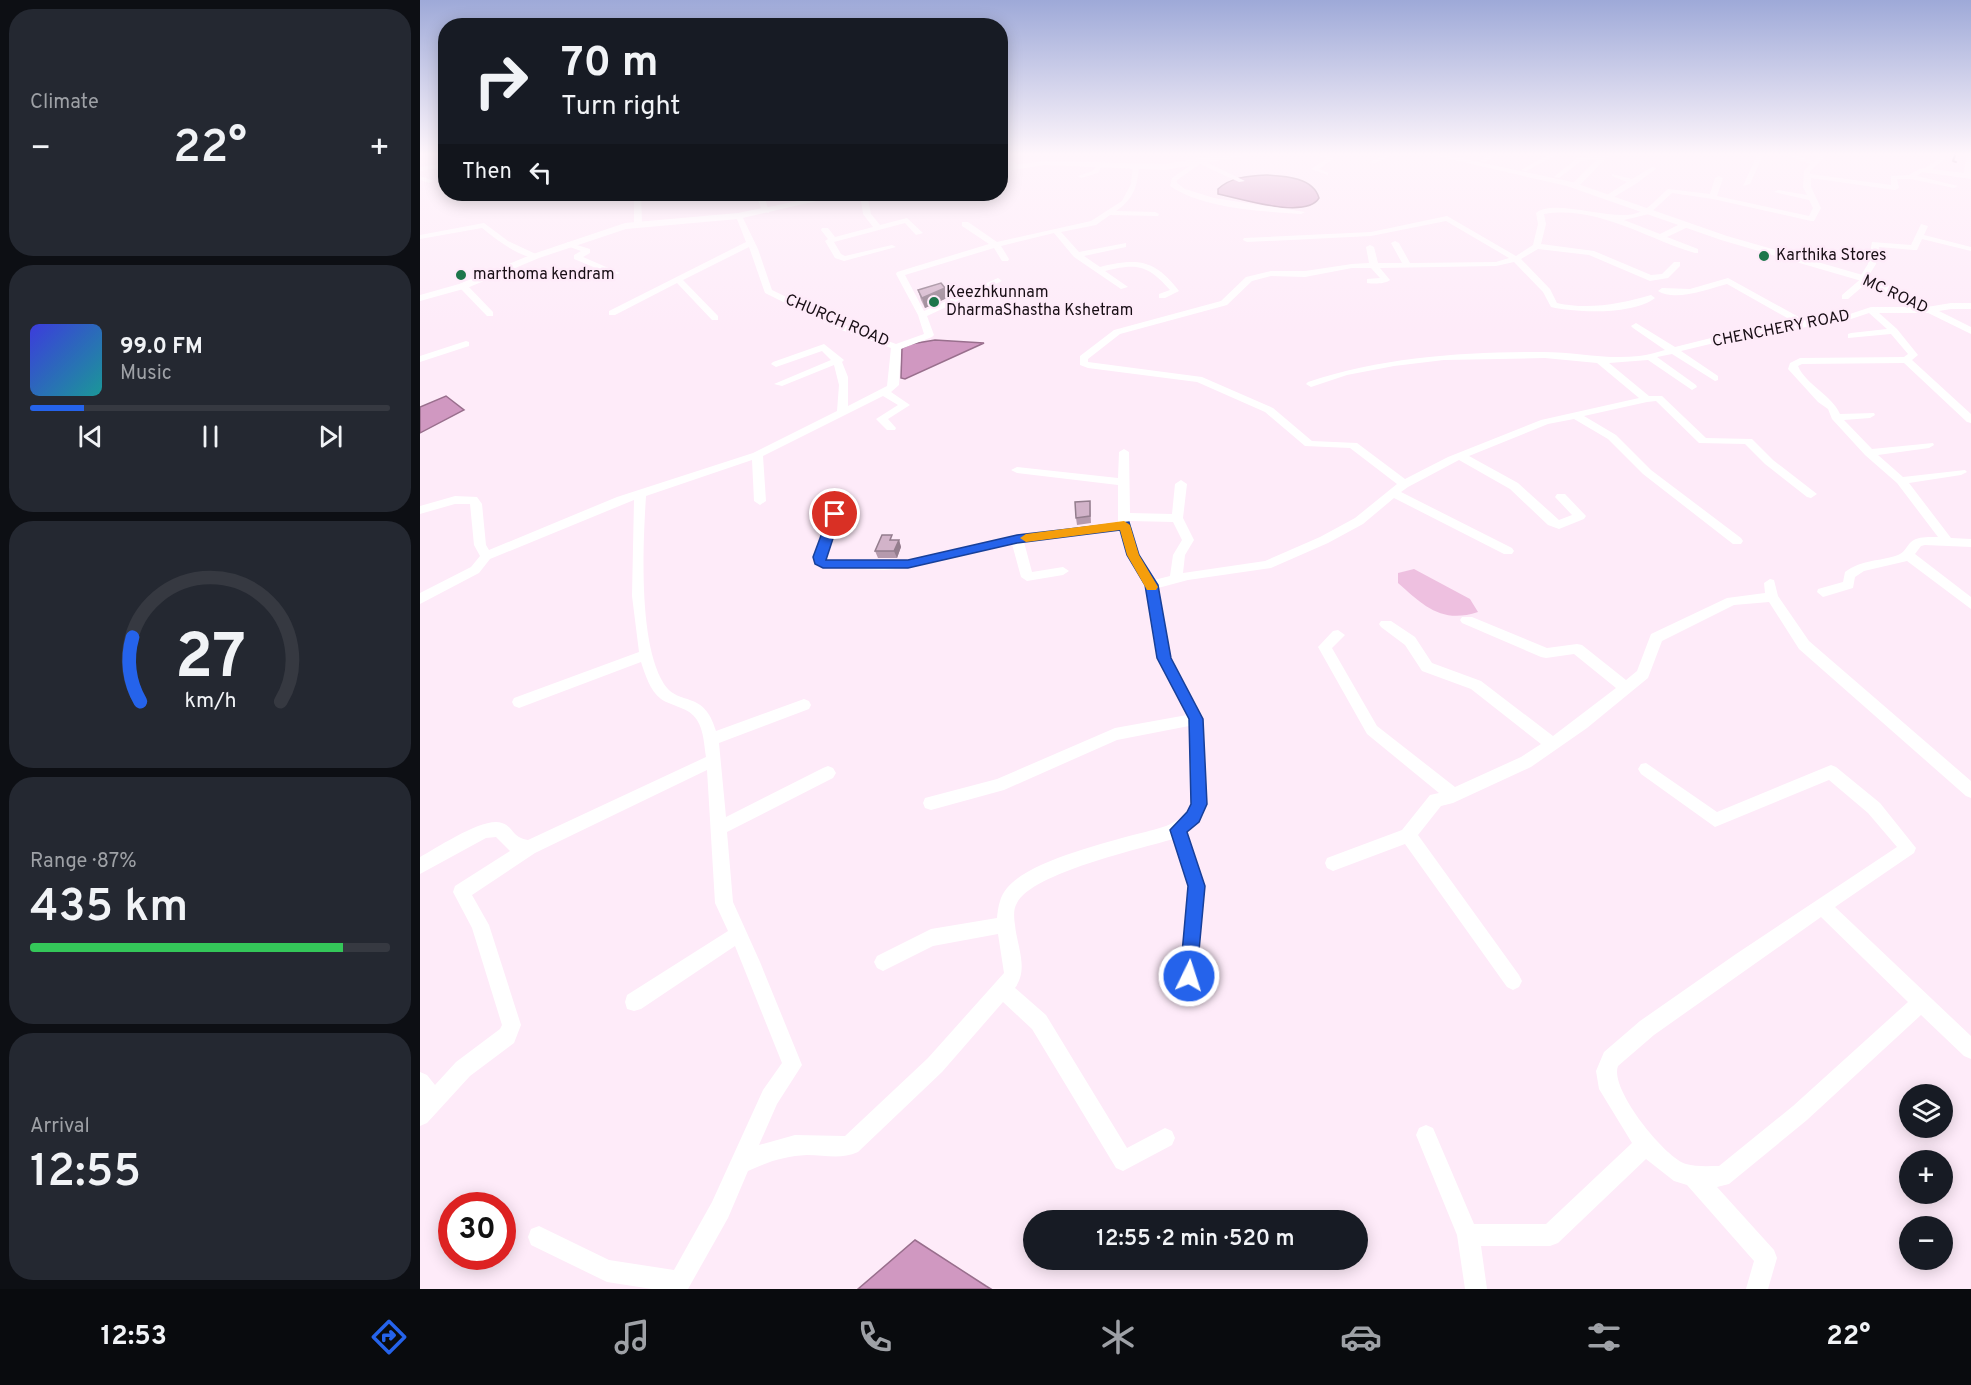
<!DOCTYPE html>
<html lang="en">
<head>
<meta charset="utf-8">
<style>
	body { margin:0; font-family:Overpass,sans-serif; background:#242831; color:#f1f3f6; height:100vh; display:flex; flex-direction:column; font-size:22px; white-space:nowrap }
	* { box-sizing:border-box; margin:0 }
	p { font-size:20px; color:#9ea1a6 }
	.icon { flex:none; width:33px; height:33px; fill:none; stroke:currentColor; stroke-width:2; stroke-linecap:round; stroke-linejoin:round }
	.map { position:relative; flex:1; overflow:hidden }
	.side { display:flex; flex-direction:column; gap:9px; padding:9px; background:#0d0f14; width:420px }
	.side>* { flex:none }
	.guide { position:absolute; left:18px; top:18px; width:570px; height:183px; border-radius:24px; box-shadow:0 3px 15px #0003; background:#171b24; color:#f1f3f6; overflow:hidden }
	.buttons { position:absolute; left:1479px; top:1084px; display:grid; gap:12px }
	.buttons a { display:grid; place-items:center; width:54px; height:54px; border-radius:50%; background:#171b24; box-shadow:0 3px 15px #0003; font-size:30px }
	.speed { position:absolute; left:18px; top:1192px; display:flex; gap:12px; font-size:30px; font-weight:700; text-align:center }
	.speed>* { display:grid; place-content:center; width:78px; height:78px; border-radius:50%; background:#171b24; box-shadow:0 3px 15px #0003; line-height:1 }
	.speed .limit { border:9px solid #d22; background:#fff; color:#111 }
	.pin { position:absolute; display:grid; place-items:center; width:51px; height:51px; color:#fff; margin:-26px; border:3px solid #fff; border-radius:50%; box-shadow:0 2px 6px #0007 }
	.me { position:absolute; width:66px; margin:-33px; rotate:4deg; stroke-linejoin:round; filter:drop-shadow(0 0 4px #0008) }
	.turn { display:flex; align-items:center; gap:21px; height:126px; padding:0 24px; font-size:27px }
	.turn .icon { width:78px; height:78px; stroke-width:2.5 }
	.turn b { display:block; font-size:42px; line-height:51px }
	.then { display:flex; align-items:center; height:57px; padding:0 24px; background:#0003; gap:12px; font-size:22px }
	.big { font-size:45px; font-weight:600; line-height:1.1 }
	.side .card { flex:1; display:flex; flex-direction:column; justify-content:center; gap:9px; min-width:0; padding:0 21px; border-radius:24px; background:#242831 }
	.side .dial { align-items:center; gap:0 }
	.dial svg { height:156px; overflow:visible; fill:none; stroke:#363941; stroke-width:7; stroke-linecap:round; text-anchor:middle }
	.dial text { fill:#f1f3f6; stroke:none }
	.song { display:flex; align-items:center; gap:18px }
	.cover { width:72px; height:72px; border-radius:9px; background:linear-gradient(135deg,hsl(240 70% 55%),hsl(180 70% 35%)) }
	.played { height:6px; border-radius:3px; background:linear-gradient(90deg,#2563eb 15%,#363941 15%) }
	.keys { display:flex; justify-content:space-around; direction:ltr }
	.heat { display:flex; justify-content:space-between; align-items:center; font-size:33px; direction:ltr }
	.charge { height:9px; border-radius:4px; background:linear-gradient(90deg,#34c759 87%,#363941 0) }
	.trip { position:absolute; left:603px; top:1210px; width:345px; height:60px; border-radius:30px; background:#171b24; box-shadow:0 3px 15px #0003; font-weight:600; line-height:60px; text-align:center }
	.tabs { display:flex; height:96px; justify-content:space-around; align-items:center; background:#090b0e; color:#9ea1a6 }
	.tabs .icon { width:42px; height:42px }
	.tabs .selected { color:#2563eb }
	.tabs b { font-size:27px; color:#f1f3f6 }
	main { display:flex; flex:1; min-height:0 }
	.map>svg:first-child { display:block }
</style>
</head>
<body>
<main>
<section class="side">
<div class="card"><p>Climate</p>
<div class="heat"><a>−</a><b class="big">22°</b><a>+</a></div>
</div>
<div class="card">
<div class="song"><i class="cover"></i><div><b>99.0 FM</b><p>Music</p></div></div>
<div class="played"></div>
<div class="keys"><svg class="icon" aria-label="previous" viewBox="0 0 24 24"><path d="M18 5L8 12l10 7zM5 5v14"/></svg><svg class="icon" aria-label="pause" viewBox="0 0 24 24"><path d="M8 5v14M16 5v14"/></svg><svg class="icon" aria-label="next" viewBox="0 0 24 24"><path d="M6 5l10 7-10 7zM19 5v14"/></svg></div>
</div>
<div class="card dial"><svg viewBox="0 0 100 80">
<path d="M14 69A42 42 0 1 1 86 69"/>
<path d="M14 69A42 42 0 0 1 10 36" stroke="#2563eb"/>
<text x="50" y="56" font-size="32" font-weight="700">27</text>
<text x="50" y="72" font-size="11">km/h</text>
</svg></div>
<div class="card"><p>Range · 87%</p><b class="big">435 km</b><div class="charge"></div></div>
<div class="card"><p>Arrival</p><b class="big">12:55</b></div>
</section>
<div class="map">
<svg width="1551" height="1289" viewBox="0 0 1551 1289">
	<rect width="100%" height="100%" fill="#feebf9"/>
	<!-- green -->
	<path fill="#eec0e0" d="M994 569 1050 599 1058 612C1022 624 1004 606 978 583V573Z"/>
	<!-- water -->
	<path fill="#d098c1" stroke="#996f8d" stroke-width="1.5" d="M846 175C864 176 893 177 899 198 886 220 819 198 798 194V189C811 177 828 176 846 175Z
		M515 340 564 343 485 379 481 378 482 348 491 344Z
		M26 396 44 410 0 433V407Z
		M495 1240 566 1286 571 1289H438Z"/>
	<g fill="none" stroke-linecap="round" stroke-linejoin="round">
		<!-- stream -->
		<path stroke="#996f8d" stroke-width="2" d="M1535 155 1533 161 1536 162"/>
		<!-- minor -->
		<path fill="#fff" fill-rule="evenodd" d="M580 155H584L601 167 596 168 580 158Z
			M897 155H906L914 158 899 169 908 173V175L891 169 906 159Z
			M965 155H973L955 163 950 162Z
			M1069 155H1076L1065 162H1061V160Z
			M1128 155H1136L1106 171 1101 170Z
			M1178 155H1195L1186 158 1160 185 1153 183 1177 159 1161 161 1139 178 1134 177 1157 158Z
			M1337 155H1343L1330 184 1323 186Z
			M1367 155H1375L1393 161 1400 155H1406L1390 171V174L1471 185V176L1489 175 1499 169 1505 168 1523 156 1525 159 1512 169 1544 173 1546 155H1551V179L1502 172 1497 176 1538 186 1534 188 1491 179H1477L1479 188 1475 190 1391 178V187L1401 208 1394 221H1391L1293 199 1252 193 1229 214 1204 220 1240 234 1262 223H1268V227L1247 237 1278 249V253H1275C1227 239 1177 205 1124 214L1126 224 1121 244 1174 251 1231 275 1242 274 1254 262H1260V266L1248 278 1230 281 1169 255 1118 249 1101 259 1130 289 1137 303C1168 310 1201 304 1231 295L1235 298C1213 315 1157 313 1131 307L1123 292 1094 262 1076 266 960 268 970 280C965 284 954 284 947 283V279L960 278 951 268H932L885 277 851 276 832 281 807 305 700 334 668 359V362L782 377 853 408 892 441 937 443 985 479 1028 457 1121 420 1219 398 1177 363 1125 358 1024 360 974 366 927 375 891 387 886 384 888 382C964 357 1042 352 1123 352 1155 352 1187 360 1219 356 1228 355 1237 352 1245 350L1213 328 1211 326 1216 323 1255 347 1311 333 1376 323 1307 284C1288 289 1255 302 1238 291L1242 288 1270 289 1308 278 1386 321 1424 316 1451 307H1507L1531 303H1551V309H1531L1507 313H1459L1477 329 1498 355 1492 360 1551 414V423L1547 422 1484 363 1382 364 1378 366C1386 385 1412 395 1420 414L1454 413 1455 415 1450 418 1424 420 1452 449 1513 443 1514 445 1509 448 1458 455 1483 477 1545 470 1547 472 1541 475 1489 483 1531 538 1551 539V547L1505 545 1501 546 1495 554 1551 597V609L1487 561 1444 571 1435 577 1433 588 1403 597 1397 592 1398 589 1423 582 1425 572C1443 559 1458 562 1478 555 1485 552 1486 547 1491 542 1498 536 1509 537 1518 537L1477 483 1445 455 1412 419 1408 409 1398 402 1368 369 1370 363 1380 358 1484 357 1488 354 1471 334 1428 338V334L1431 333 1467 329 1449 313 1425 321 1311 339 1261 351 1298 376V380L1295 381 1252 354 1237 357 1276 385 1277 387 1272 390 1228 360 1189 363 1229 396H1242L1286 438 1332 439 1353 460 1397 494 1391 498 1387 497 1345 464 1325 444 1279 443 1236 401 1227 402 1164 416 1196 435 1231 470 1321 538 1323 541 1321 544H1313L1223 474 1188 439 1154 419 1128 424 1049 456 1098 483 1139 520 1152 515 1135 497 1137 494H1145L1166 516 1164 519 1139 529 1128 525 1090 489 1039 460 988 487 981 492 1092 548 1094 551 1092 554H1084L974 498 943 524 908 543 851 568 768 580 738 588 751 658 783 719 787 804 779 822 767 832 784 886 778 976 775 982 769 985 763 982 760 976 768 886 753 839C720 849 612 873 597 903 593 909 594 918 595 925 597 946 609 969 595 988L626 1015 707 1148 745 1128 752 1131 755 1138 752 1145 703 1171 696 1168 612 1029 583 1002 522 1072 438 1152C420 1160 406 1155 387 1155 365 1156 347 1162 328 1171L308 1218 268 1289H232L187 1282 111 1245 108 1237 111 1229 119 1226 189 1260 254 1270 292 1202 343 1090 362 1063 315 946 221 1009 214 1011 207 1009 205 1002 207 995 308 931 295 903 287 770 115 853 52 895 69 925 101 1025 94 1043 50 1076 7 1123 0 1126V1072L7 1075 15 1085 36 1062 80 1029 82 1025 52 928 33 892 35 886 90 851 76 837 66 838 0 874V857C17 848 64 816 82 823 94 827 91 837 108 840L286 757C284 745 284 731 277 720 269 707 253 707 241 699 230 691 225 674 221 662L99 708 94 706 92 702 94 698 219 652 212 596 214 500 70 559 59 573 0 604V593L51 567 60 556 54 545 50 504H35L0 514V506L35 496 57 497 62 504 66 545 69 550 197 497 333 453 417 411 419 385 414 365 362 386 354 384 411 360 402 351 356 367 351 364 353 362 404 344 424 360 422 362 428 377V406L467 386 471 348 416 328 345 293 329 247 263 280 298 316V320H292L257 283 195 315H189V311L326 242 315 214 322 216 338 249 352 290 422 324 476 344 504 334 498 315 476 274 477 272 569 244 542 226V222H548L577 242 671 221 702 201 711 184 713 165 716 163 719 165C718 185 714 199 696 211L735 212 739 214 738 216 690 215 676 225 641 232 659 252 706 243V247L664 256 680 267C718 258 734 259 759 291L745 298H739V294L750 290C728 265 717 263 685 271L708 287 701 289 654 257 634 233 581 246 589 259 588 261H582L574 248 485 275 504 311 578 278 582 281 507 316 514 335 512 337 481 349 479 385 471 392 490 405 468 419 476 428 475 430H467L456 419 478 405 463 396 343 456 346 501 340 505 334 501 332 460 226 496C223 544 218 643 244 684 259 707 284 689 296 731L384 699 389 701 391 705 389 709 299 743 306 817 403 768 408 766 413 768 416 773 413 778 307 832 313 902 340 962 382 1065 357 1104 339 1145 375 1135 425 1136 508 1058 584 973 578 934 513 946 463 971 457 968 454 962 457 956 511 929 577 918C578 907 580 896 587 888 608 862 681 844 713 835 735 829 760 827 771 804L769 726 697 740 584 790 511 810 505 808 503 803 505 798 577 779 695 728 767 715 737 658 725 585 707 555 699 530 604 542 612 572 643 567 649 571 643 575 607 581 601 577 592 544 488 568 464 570 399 567 393 557 411 511 415 510 421 514 405 557 407 560 464 562 488 560 597 535 698 522V485L597 473 591 470 597 467 698 478 699 452 704 449 709 452 710 513 752 514 755 484 761 480 767 484 763 518 774 540 765 555 763 573 845 561 900 537 935 518 977 484 930 448 885 446 845 412 777 382 668 368 660 365V356L694 330 801 301 826 277 851 271H885L932 264 949 263 946 247 950 245 954 247 958 263H982L971 243 975 241 979 243 990 263 1076 262 1089 258 1026 221 951 236 827 242 823 240 824 238 951 232 1027 216 1096 256 1113 245 1118 224 1116 213C1132 198 1189 220 1214 214 1229 210 1237 198 1248 189L1290 194 1295 178 1299 176 1303 178 1297 196 1389 216 1393 208 1389 200 1354 192 1358 190 1387 195 1383 187 1384 171 1390 164ZM710 521 753 522 762 540 753 555 750 576 734 580 719 555Z
			M780 159 825 181 819 182 780 164 757 180V183L765 189 794 198 885 212 881 214C841 211 784 209 750 186L752 178Z
			M680 162 683 164 678 173 661 178 658 176 673 171Z
			M26 163V167L0 171V167Z
			M1232 167 1237 168 1217 183 1194 197 1187 195 1207 182 1192 176V174L1212 179Z
			M0 176 11 180 13 181 9 183 0 180Z
			M214 194H221L222 223 218 225 214 223Z
			M336 194H344L349 213 342 211Z
			M440 194H447L451 214 460 225 487 218 503 233 496 235 485 223 414 242 421 254 425 256 472 245 476 247 424 261 415 258 405 241 408 239 401 230 402 228H408L415 237 453 227 443 214Z
			M64 223 88 241 120 256C107 264 73 237 62 228L0 239V235Z
			M1501 224 1508 226 1504 235 1551 247V251L1502 239 1497 250H1494L1459 247 1456 264 1448 277 1450 279 1449 281 1428 299H1422V295L1443 277 1441 275 1448 264 1452 242 1491 245Z
			M147 242 170 249V253L163 257 200 273 193 275 154 259V255L161 251 147 246Z
			M40 284H46L73 312V316H67L40 288Z
			M46 341 49 342V346L0 362V356Z
			M1350 579 1354 580 1358 596 1389 641 1551 781V798L1546 796 1379 649 1349 602 1314 605 1242 641 1228 678 1167 728 1111 767 1033 803 1021 806 998 835 1099 975 1102 981 1099 987 1093 990 1087 987 985 844 913 871 907 868 905 863 907 858 982 830 1010 795 1019 793 947 734 898 647 913 631 918 630 925 635 912 648 957 726 1035 787 1101 757 1121 744 1051 689 1002 671 985 645 961 627 959 624 961 621H971L995 637 1012 663 1061 681 1133 736 1196 688 1154 654 1126 658 1121 657 1042 623 1040 620 1042 617H1052L1127 648 1157 644 1162 645 1206 680 1217 671 1231 634 1307 598 1345 593 1344 583Z
			M1226 763 1297 812 1411 765 1416 767 1460 803 1496 848 1494 853 1415 907 1551 1036V1059L1544 1056 1501 1015 1387 1120 1309 1184 1297 1187 1354 1250 1357 1258 1348 1289H1326L1334 1261 1267 1185 1254 1181 1226 1159 1138 1243 1130 1246H1061L1067 1289H1045L1037 1235 996 1135 999 1128 1006 1125 1013 1128 1054 1224H1126L1212 1143 1179 1089 1176 1071 1184 1052 1220 1021 1316 954 1477 847 1448 813 1409 780 1295 827 1221 774 1218 769 1221 764ZM1401 917 1488 1002 1373 1106 1299 1166C1289 1166 1276 1167 1266 1164 1244 1157 1189 1088 1198 1066L1234 1035Z"/>
		<!-- major -->
		<path fill="#fff" fill-rule="evenodd" d="M796 155H832L745 170 624 165 580 172V167L624 161 745 164Z
			M1012 155H1026L1152 182 1307 236 1453 278 1551 327V334L1445 282 1301 240 1147 186Z
			M413 194H427L318 219 206 229 119 258 47 288 0 301V295L39 284 113 254 205 223 318 213Z"/>
	</g>
	<!-- wall -->
	<path fill="#b59aad" d="M525 288 527 298 505 308 501 300 498 290Z
		M670 501 671 523 657 525 656 518Z
		M473 540H479L481 547 477 558H458L455 551Z"/>
	<!-- shaded-wall -->
	<path fill="#937d8d" d="M525 288 527 298 505 308 502 298Z
		M479 540 481 547 477 558 474 551Z"/>
	<!-- building -->
	<path fill="#d2b3c9" stroke="#937d8d" stroke-width="1.5" d="M521 283 525 288 502 298 498 290Z
		M670 501V516L656 518 655 502Z
		M462 535H472L470 540H479L474 551H455Z"/>
	<!-- sky -->
	<linearGradient id="sky" x2="0" y2="1"><stop stop-color="#9ea9d8"/><stop offset="0.46" stop-color="#fff6fc"/><stop offset="1" stop-color="#fff6fc" stop-opacity="0"/></linearGradient>
	<rect width="1551" height="335" fill="url(#sky)"/>
	<!-- route -->
	<path fill="#2563eb" stroke="#184099" stroke-width="1.5" d="M415 511 421 514 406 560H488L597 535 709 522 719 555 738 585 751 658 783 719 787 804 779 822 767 832 785 886 776 983 769 986 763 983 760 976 768 886 750 830 767 812 771 804 769 719 737 658 725 585 707 555 700 530 597 543 488 568H403L395 564 393 557 409 514Z"/>
	<!-- slow -->
	<path fill="#f59e0b" d="M704 521 710 525 719 555 738 587 736 590H727L707 555 700 530 606 542 600 538 606 534Z"/>
	<!-- markers -->
	<g fill="#1d764b" stroke="#feebf9" stroke-width="2">
		<circle cx="1344" cy="256" r="6"/>
		<circle cx="41" cy="275" r="6"/>
		<circle cx="514" cy="302" r="6"/>
	</g>
	<g text-anchor="middle" dominant-baseline="central" stroke-width="5" stroke-linejoin="round" paint-order="stroke">
		<!-- far-poi labels -->
		<g font-size="16" fill="#180e15" stroke="#feebf9" text-anchor="start">
			<text x="1356" y="256">Karthika Stores</text>
			<text x="53" y="275">marthoma kendram</text>
			<text x="526" y="293">Keezhkunnam<tspan x="526" dy="18">DharmaShastha Kshetram</tspan></text>
		</g>
		<!-- far-street labels -->
		<g font-size="16" fill="#180e15" stroke="#feebf9">
			<text transform="translate(1475 295) rotate(25)">MC ROAD</text>
			<text transform="translate(417 321) rotate(23)">CHURCH ROAD</text>
			<text transform="translate(1361 329) rotate(-11)">CHENCHERY ROAD</text>
		</g>
	</g>
</svg>
<div class="buttons">
<a><svg class="icon" aria-label="layers" viewBox="0 0 24 24"><path d="M12 4l9 5-9 5-9-5zM3 14l9 5 9-5"/></svg></a>
<a>+</a>
<a>−</a>
</div>
<div class="speed"><div class="limit">30</div></div>
<div class="pin" style="left:415px;top:514px;background:#d93025"><svg class="icon" aria-label="arrive" viewBox="0 0 24 24"><path d="M6 21V4h12l-3 4 3 4H6"/></svg></div>
<svg class="me" style="left:769px;top:976px" viewBox="-20 -20 40 40"><circle r="17" fill="#2563eb" stroke="#fff" stroke-width="3"/><path d="M0-11L8 9 0 5-8 9z" fill="#fff"/></svg>
<div class="trip">12:55 · 2 min · 520 m</div>
<div class="guide">
<div class="turn"><svg class="icon" aria-label="right" viewBox="0 0 24 24"><path d="M7 20v-9h11M14 6l5 5-5 5"/></svg><div><b>70 m</b>Turn right</div></div>
<div class="then">Then<svg class="icon" aria-label="left" viewBox="0 0 24 24"><path d="M17 20v-9H6M10 6l-5 5 5 5"/></svg></div>
</div>
</div>
</main>
<nav class="tabs">
<b>12:53</b>
<svg class="icon selected" aria-label="directions" viewBox="0 0 24 24"><path d="M12 3l9 9-9 9-9-9zM9 14v-3h6M13 9l2 2-2 2"/></svg>
<svg class="icon" aria-label="music" viewBox="0 0 24 24"><path d="M9 18V5l10-2v13"/><circle cx="6" cy="18" r="3"/><circle cx="16" cy="16" r="3"/></svg>
<svg class="icon" aria-label="phone" viewBox="0 0 24 24"><path d="M5 4h4l2 5-3 2q2 4 5 5l2-3 5 2v4C11 20 4 13 5 4z"/></svg>
<svg class="icon" aria-label="climate" viewBox="0 0 24 24"><path d="M12 3v18M4 7l16 10M4 17L20 7"/></svg>
<svg class="icon" aria-label="car" viewBox="0 0 24 24"><path d="M5 17H2v-5l4-1 3-4h7l3 4 3 1v5h-3M9 17h6M6 11h13"/><circle cx="7" cy="17" r="2"/><circle cx="17" cy="17" r="2"/></svg>
<svg class="icon" aria-label="filters" viewBox="0 0 24 24"><path d="M4 7h16M4 17h16"/><circle cx="9" cy="7" r="2"/><circle cx="15" cy="17" r="2"/></svg>
<b>22°</b>
</nav>
</body>
</html>
